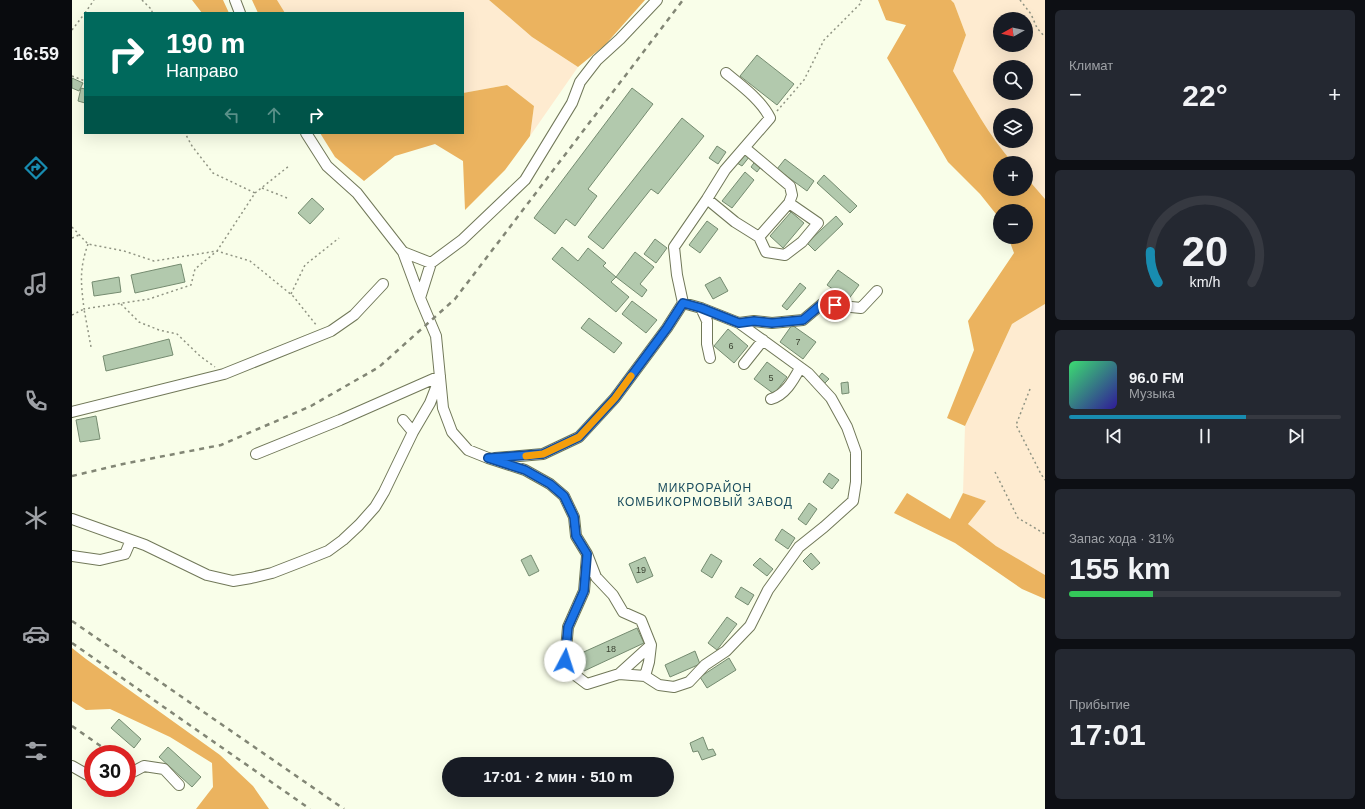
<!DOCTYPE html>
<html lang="ru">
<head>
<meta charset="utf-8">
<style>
	body { margin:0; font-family:Helvetica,sans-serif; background:#242831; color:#f1f3f6; height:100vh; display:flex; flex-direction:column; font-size:15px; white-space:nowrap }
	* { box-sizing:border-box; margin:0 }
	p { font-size:13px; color:#9ea1a6 }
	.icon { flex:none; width:22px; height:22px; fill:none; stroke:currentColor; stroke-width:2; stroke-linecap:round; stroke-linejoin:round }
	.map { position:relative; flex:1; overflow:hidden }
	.side { display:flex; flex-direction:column; gap:10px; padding:10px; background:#0d0f14; width:320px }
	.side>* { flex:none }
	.top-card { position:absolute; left:12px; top:12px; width:380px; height:122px; border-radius:0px; box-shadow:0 4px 16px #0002; background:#00695c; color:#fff; overflow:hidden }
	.needle { width:26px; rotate:262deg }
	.buttons { position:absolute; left:921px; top:12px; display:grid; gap:8px }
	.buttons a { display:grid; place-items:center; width:40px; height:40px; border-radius:50%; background:#171b24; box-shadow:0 4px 16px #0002; font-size:20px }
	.speed { position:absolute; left:12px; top:745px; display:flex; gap:8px; font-size:20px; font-weight:700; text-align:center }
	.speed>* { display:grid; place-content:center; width:52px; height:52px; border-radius:50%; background:#171b24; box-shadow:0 4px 16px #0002; line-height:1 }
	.speed .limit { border:6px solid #d22; background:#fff; color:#111 }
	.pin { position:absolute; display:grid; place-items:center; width:34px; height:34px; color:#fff; margin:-17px; border:2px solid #fff; border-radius:50%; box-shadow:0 1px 4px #0007 }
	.me { position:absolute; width:44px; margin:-22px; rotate:5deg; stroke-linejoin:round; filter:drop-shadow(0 0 3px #0008) }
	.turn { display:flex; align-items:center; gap:14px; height:84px; padding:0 16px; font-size:18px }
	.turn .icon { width:52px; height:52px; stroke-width:2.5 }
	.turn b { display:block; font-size:28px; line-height:34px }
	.lanes { display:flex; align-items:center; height:38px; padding:0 16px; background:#0003; justify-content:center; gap:20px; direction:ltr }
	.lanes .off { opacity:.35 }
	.big { font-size:30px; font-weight:800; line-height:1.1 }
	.side .tile { flex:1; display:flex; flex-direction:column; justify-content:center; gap:6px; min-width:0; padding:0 14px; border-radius:6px; background:#242831 }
	.side .dial { align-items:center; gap:0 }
	.dial svg { height:104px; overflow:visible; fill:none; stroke:#363941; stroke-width:7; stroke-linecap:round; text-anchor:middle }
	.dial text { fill:#f1f3f6; stroke:none }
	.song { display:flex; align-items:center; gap:12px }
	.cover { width:48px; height:48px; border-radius:6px; background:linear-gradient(135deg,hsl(140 70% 55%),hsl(250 70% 35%)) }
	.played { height:4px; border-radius:2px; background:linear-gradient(90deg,#188cb0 65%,#363941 65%) }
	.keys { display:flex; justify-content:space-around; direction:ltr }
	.heat { display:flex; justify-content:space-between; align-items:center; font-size:22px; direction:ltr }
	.charge { height:6px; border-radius:3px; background:linear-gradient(90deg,#34c759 31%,#363941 0) }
	.trip { position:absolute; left:370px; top:757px; width:232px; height:40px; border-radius:20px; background:#171b24; box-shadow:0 4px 16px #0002; font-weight:800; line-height:40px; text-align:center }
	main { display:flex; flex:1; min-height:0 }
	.menu { display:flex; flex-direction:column; width:72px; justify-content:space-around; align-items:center; background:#090b0e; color:#9ea1a6 }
	.menu .icon { width:28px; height:28px }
	.menu .current { color:#188cb0 }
	.menu b { font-size:18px; color:#f1f3f6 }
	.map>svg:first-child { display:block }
</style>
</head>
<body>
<main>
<nav class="menu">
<b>16:59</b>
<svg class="icon current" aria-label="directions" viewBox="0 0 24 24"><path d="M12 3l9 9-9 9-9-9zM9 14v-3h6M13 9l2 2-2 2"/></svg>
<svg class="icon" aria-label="music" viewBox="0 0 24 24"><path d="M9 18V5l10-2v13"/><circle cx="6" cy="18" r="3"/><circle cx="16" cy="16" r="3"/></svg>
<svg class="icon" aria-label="phone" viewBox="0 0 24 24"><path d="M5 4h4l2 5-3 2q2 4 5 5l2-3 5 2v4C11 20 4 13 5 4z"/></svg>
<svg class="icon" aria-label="climate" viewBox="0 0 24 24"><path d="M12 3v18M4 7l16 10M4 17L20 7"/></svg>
<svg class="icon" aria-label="car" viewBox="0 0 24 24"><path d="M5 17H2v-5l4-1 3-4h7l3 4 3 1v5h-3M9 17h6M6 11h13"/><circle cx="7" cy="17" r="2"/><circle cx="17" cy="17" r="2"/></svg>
<svg class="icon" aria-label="filters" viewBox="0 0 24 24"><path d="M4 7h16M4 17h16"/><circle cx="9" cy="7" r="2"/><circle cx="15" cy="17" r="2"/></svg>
</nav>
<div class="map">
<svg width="973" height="809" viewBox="0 0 973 809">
	<rect width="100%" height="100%" fill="#f9fee9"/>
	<!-- green -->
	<path fill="#feebd0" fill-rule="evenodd" d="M205 0H417L460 37 506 67 458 136 462 106 435 85 391 93V13H213Z
		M879 0H973V199L954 177V163H941C917 136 899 102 881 71L894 35 882 3ZM928 19H954V45H928ZM928 67H954V93H928ZM928 115H954V141H928Z
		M973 304V575L924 546 896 524 913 501 891 493 893 426 940 324Z"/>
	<!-- forest -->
	<path fill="#ebb35f" d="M120 0H151L157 13H130Z
		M180 0H205L213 13H186Z
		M417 0H573L533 45 506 67 460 37Z
		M806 0H879L882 3 894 35 881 71C899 102 917 136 941 163H928V189H954V177L973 199V304L940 324 893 426 875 418 902 350 896 321 942 253 936 237H954V211H928V219L908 194 876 162 815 58 834 25 814 20Z
		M435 85 462 106 458 136 433 170 393 210 391 161 363 144 323 156 292 181 263 157 248 133H391V93Z
		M835 493 878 519 891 493 914 501 896 524 924 546 973 575V599L950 589 883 543 822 513Z
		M0 648 14 659 148 755 181 786 197 809H124L141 787 140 763 98 737 38 709 14 710 0 701Z"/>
	<!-- building -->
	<path fill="#b2c9ad" stroke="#758b70" d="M685 55 722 84 705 105 668 76Z
		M0 78 11 83 7 91 0 88Z
		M9 88 13 89V103L6 101Z
		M560 88 581 104 516 189 525 196 503 226 494 219 483 234 462 218Z
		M610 118 632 136 586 194 579 189 531 249 516 237Z
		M645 146 654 152 646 164 637 158Z
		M673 153 678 156 670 166 665 163Z
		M713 159 742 181 735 191 705 169Z
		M684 160 690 165 685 172 679 167Z
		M673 172 682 180 660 208 650 201Z
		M752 175 785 206 778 213 745 183Z
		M240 198 252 209 238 224 226 213Z
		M719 212 732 223 711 248 698 236Z
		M764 216 771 224 743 251 735 243Z
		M635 221 646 229 628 253 617 245Z
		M583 239 595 248 584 263 572 254Z
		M490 247 506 261 516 248 534 263 531 266 544 277 539 282 557 297 544 312 480 259Z
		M563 252 582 267 568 284 575 290 570 297 544 277Z
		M109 264 113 282 63 293 59 275Z
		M766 270 787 285 776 300 755 285Z
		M47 277 49 292 22 296 20 282Z
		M648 277 656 291 641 299 633 285Z
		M728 283 734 288 715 310 710 306Z
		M560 301 585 320 574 333 550 314Z
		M517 318 550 343 542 353 509 328Z
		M720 325 744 342 731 359 708 342Z
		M656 329 676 346 662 363 642 346Z
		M97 339 101 355 34 371 31 356Z
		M695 362 715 377 702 394 682 379Z
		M750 373 757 379 752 384 746 378Z
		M776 382 777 393 770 394 769 383Z
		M24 416 28 439 8 442 4 420Z
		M757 473 767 480 760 489 751 482Z
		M737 503 745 509 734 525 726 519Z
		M710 529 723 538 716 549 703 540Z
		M739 553 748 563 740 570 731 561Z
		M639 554 650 561 640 578 629 571Z
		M459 555 467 571 457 576 449 560Z
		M573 557 581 576 565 583 557 564Z
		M688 558 701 569 695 576 681 565Z
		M669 587 682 595 676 605 663 597Z
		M655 617 665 624 645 650 636 643Z
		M565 628 572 643 512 671 505 655Z
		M623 651 628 664 598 677 593 665Z
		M657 658 664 670 635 688 628 677Z
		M47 719 69 739 62 748 39 728Z
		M631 737 636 750 641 749 644 755 630 760 626 751 621 752 618 743Z
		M96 747 129 777 120 787 87 757Z"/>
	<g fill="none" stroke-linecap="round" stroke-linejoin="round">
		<!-- minor casing -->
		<g stroke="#717859" stroke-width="12">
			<path id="minor" d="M163 0 168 13
				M234 133 255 166 285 193 331 252 348 298 364 336 371 408 380 432 396 450 416 458 453 470 478 484 492 496 502 517 504 536 515 554 524 577 541 595 551 612 569 620 579 645 577 662 573 676 587 685 602 687 617 682 633 665 654 651 678 626 696 590 727 547 752 527 781 501 784 482V452L775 427 759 398 736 373 667 323 629 308 611 303
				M673 148 718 186 720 195 717 203
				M635 199 663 222 687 237 694 252 713 255 730 242 746 223 717 203 687 237
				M331 252 359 263 348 298
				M359 263 390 240 453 180 500 103 508 82 525 60 548 39 585 0
				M629 308 635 321V344L638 358
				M667 323 682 321 700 323 731 320 750 304 789 308 805 291
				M672 364 691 340
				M699 399C713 395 721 381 728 368
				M0 412 152 374 259 331 282 315 311 284
				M331 420 341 432
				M184 454 268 420 368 376
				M423 458 471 454 507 437 543 398 595 328 611 303 605 275 602 247 635 199 653 170 698 118C689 100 670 86 654 73
				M0 519 73 545 135 575 161 581 179 578 200 573 231 561 256 551 271 540 287 525 303 507 312 492 341 432 358 403 367 380
				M0 556 28 560 53 554 59 540
				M515 556 512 591 496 627 493 661 499 672 515 684 547 674 579 645
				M547 674 573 676
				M0 766 21 778
				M55 775 72 766 92 769 107 785"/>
		</g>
		<!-- path -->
		<path stroke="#909483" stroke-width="1.5" stroke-dasharray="2 3" stroke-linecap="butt" d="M70 0 80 10V13
			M948 0 959 14 965 28 973 37
			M13 13 22 0
			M0 30 13 13
			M0 76 13 81
			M705 111 732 80 752 40 789 3V0
			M190 188 215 198
			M183 193 217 166
			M0 227 16 244 52 251 82 261 145 251 183 193 141 173 120 146 113 133
			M0 238 7 235
			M16 244C7 270 9 283 12 309L77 299 119 285 123 269 145 251 178 261 221 296 245 326
			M219 294 233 265 267 238
			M49 304 67 322 87 330 105 334 128 356 143 367
			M0 315 12 309 19 347
			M958 389 944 425 969 474 973 480
			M923 472 946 518 973 534"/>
		<!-- minor -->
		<use href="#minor" stroke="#fff" stroke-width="10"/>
		<!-- rail -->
		<path stroke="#828675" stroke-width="2.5" stroke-dasharray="5 5" stroke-linecap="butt" d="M0 476 51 464 149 445 239 406 307 367 383 299 611 0
			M0 621 272 809
			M0 643 238 809
			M0 726 40 754"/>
	</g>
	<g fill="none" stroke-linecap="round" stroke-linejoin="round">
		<!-- route casing -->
		<g stroke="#114b97" stroke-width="10">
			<path id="route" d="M493 661 496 627 512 591 515 554 504 536 502 517 492 496 478 484 453 470 416 458 471 454 507 437 543 398 595 328 611 303 629 308 667 323 682 321 700 323 731 320 750 304 763 305"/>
		</g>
		<!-- route -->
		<use href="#route" stroke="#1a73e8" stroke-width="7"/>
		<!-- slow -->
		<path stroke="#f59e0b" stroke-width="7" d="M454 456 471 454 507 437 543 398 559 376"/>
	</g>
	<g text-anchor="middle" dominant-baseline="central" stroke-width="3" stroke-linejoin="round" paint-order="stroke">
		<!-- number labels -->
		<g font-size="9" fill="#3a4131">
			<text x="726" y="342">7</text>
			<text x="659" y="346">6</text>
			<text x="699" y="378">5</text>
			<text x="569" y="570">19</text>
			<text x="539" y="649">18</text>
		</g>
		<!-- neighbourhood labels -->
		<g font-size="12" letter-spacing="1" fill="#1a4c5d" stroke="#f9fee9">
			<text x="633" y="488">МИКРОРАЙОН<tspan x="633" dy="14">КОМБИКОРМОВЫЙ ЗАВОД</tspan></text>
		</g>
	</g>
</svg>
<div class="buttons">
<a><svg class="needle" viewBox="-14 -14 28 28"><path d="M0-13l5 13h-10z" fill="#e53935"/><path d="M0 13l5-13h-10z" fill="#9ea1a6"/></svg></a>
<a><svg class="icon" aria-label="search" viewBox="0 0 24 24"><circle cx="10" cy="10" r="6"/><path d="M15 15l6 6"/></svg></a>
<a><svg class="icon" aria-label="layers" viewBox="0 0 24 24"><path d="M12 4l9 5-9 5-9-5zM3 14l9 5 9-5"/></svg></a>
<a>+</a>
<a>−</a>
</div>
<div class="speed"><div class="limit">30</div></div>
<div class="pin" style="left:763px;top:305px;background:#d93025"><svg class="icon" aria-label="arrive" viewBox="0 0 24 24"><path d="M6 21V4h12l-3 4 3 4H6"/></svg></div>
<svg class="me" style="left:493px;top:661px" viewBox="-20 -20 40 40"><circle r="19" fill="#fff"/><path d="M0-13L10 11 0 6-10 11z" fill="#1a73e8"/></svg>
<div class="trip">17:01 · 2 мин · 510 m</div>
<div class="top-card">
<div class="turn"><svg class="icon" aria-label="right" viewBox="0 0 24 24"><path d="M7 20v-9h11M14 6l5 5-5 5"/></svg><div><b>190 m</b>Направо</div></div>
<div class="lanes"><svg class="icon off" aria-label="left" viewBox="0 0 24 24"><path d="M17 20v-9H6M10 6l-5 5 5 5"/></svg><svg class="icon off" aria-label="ahead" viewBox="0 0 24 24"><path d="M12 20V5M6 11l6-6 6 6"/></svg><svg class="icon" aria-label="right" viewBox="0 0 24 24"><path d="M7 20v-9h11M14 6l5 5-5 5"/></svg></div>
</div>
</div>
<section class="side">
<div class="tile"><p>Климат</p>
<div class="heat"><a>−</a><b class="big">22°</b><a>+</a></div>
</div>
<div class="tile dial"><svg viewBox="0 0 100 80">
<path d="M14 69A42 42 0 1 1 86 69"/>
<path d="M14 69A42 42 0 0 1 8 45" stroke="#188cb0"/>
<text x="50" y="56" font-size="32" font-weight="700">20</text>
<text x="50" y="72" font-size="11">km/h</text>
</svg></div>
<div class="tile">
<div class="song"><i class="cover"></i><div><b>96.0 FM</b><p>Музыка</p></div></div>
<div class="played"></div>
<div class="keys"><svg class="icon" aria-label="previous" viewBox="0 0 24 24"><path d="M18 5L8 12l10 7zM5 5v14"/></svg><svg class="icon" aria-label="pause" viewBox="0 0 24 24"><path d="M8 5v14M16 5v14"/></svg><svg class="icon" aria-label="next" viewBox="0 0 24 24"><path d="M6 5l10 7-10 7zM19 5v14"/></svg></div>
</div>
<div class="tile"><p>Запас хода · 31%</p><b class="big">155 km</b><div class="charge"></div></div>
<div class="tile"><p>Прибытие</p><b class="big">17:01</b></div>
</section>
</main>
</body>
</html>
